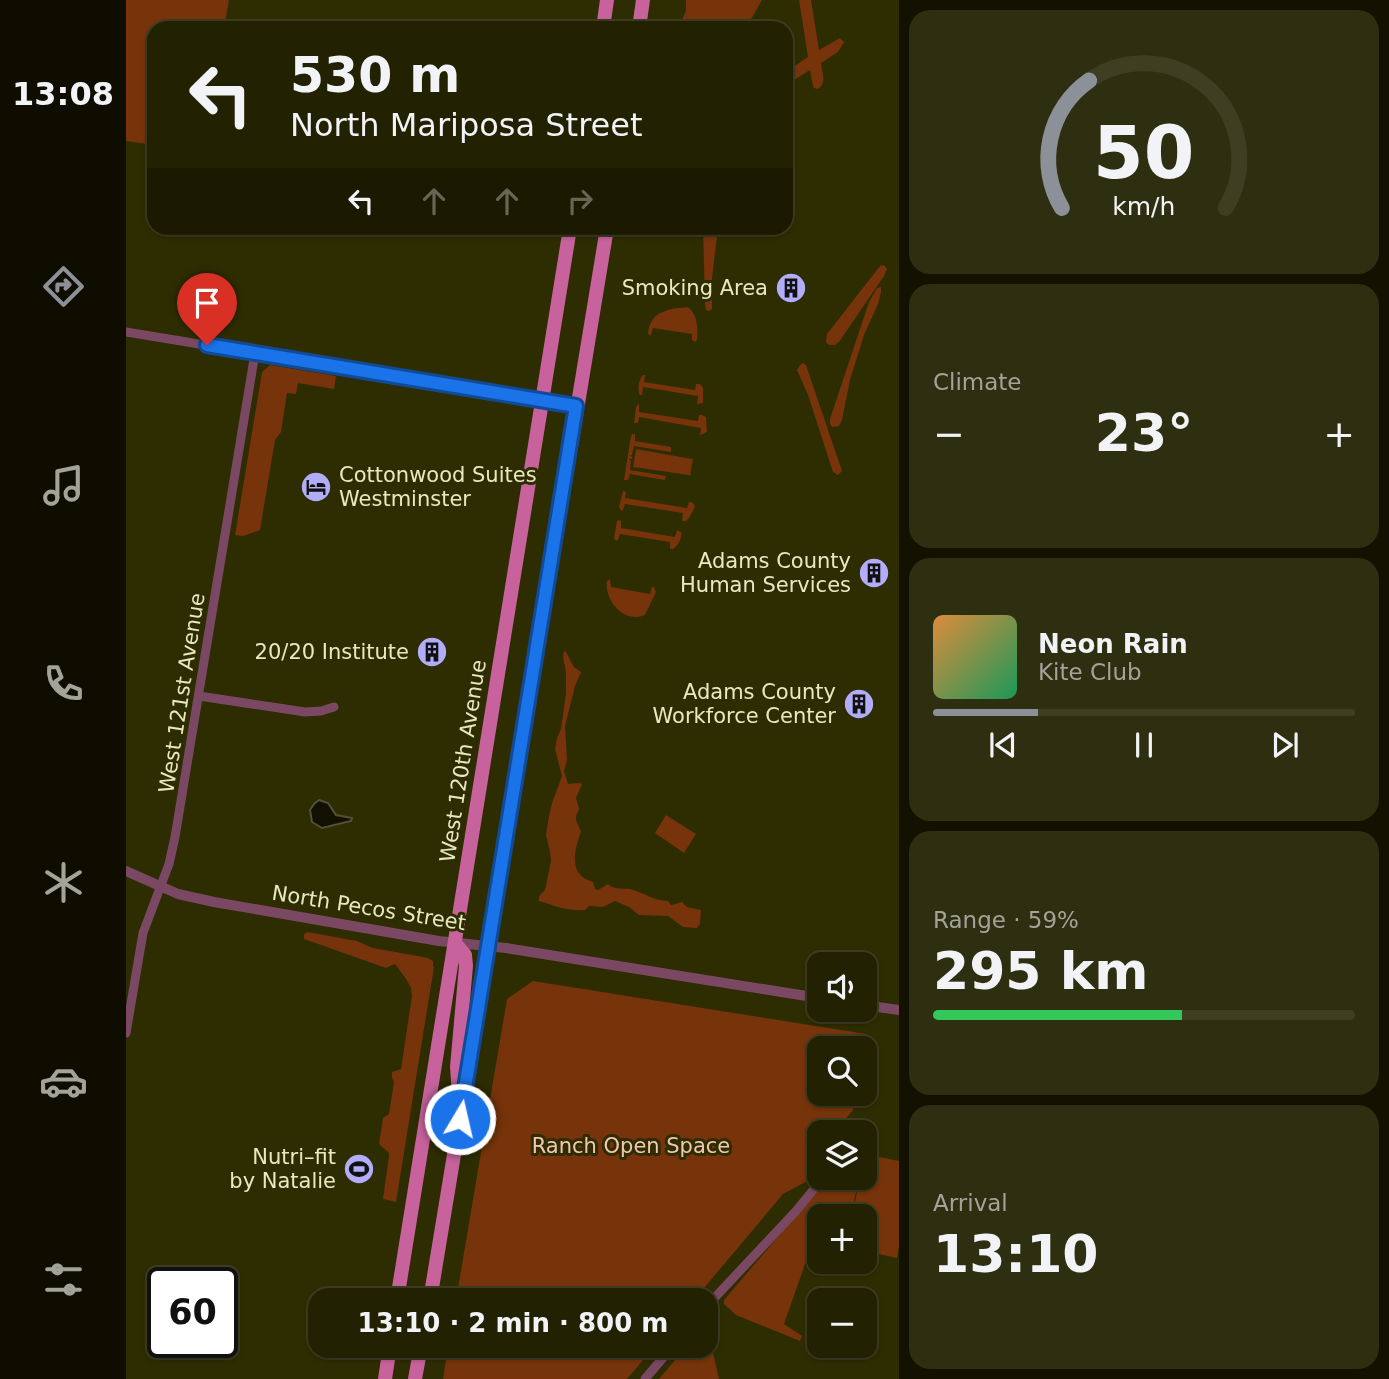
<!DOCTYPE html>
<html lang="en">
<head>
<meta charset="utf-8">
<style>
	body { margin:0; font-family:"DejaVu Sans",sans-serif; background:#2e2e10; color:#f1f3f6; height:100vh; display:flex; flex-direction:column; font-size:26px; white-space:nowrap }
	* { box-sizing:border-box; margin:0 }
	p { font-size:23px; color:#a2a399 }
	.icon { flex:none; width:38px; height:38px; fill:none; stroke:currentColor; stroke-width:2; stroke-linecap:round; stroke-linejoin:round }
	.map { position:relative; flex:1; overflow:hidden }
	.sheet { display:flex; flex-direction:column; gap:10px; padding:10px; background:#131201; width:490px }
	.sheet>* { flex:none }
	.banner { position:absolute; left:21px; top:21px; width:646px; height:214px; border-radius:21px; box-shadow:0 2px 5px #0004,0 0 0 2px #3f3e23; background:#222101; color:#f1f3f6; overflow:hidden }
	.fabs { position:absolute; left:681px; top:952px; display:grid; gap:14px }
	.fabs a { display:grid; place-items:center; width:70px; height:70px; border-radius:14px; background:#222101; box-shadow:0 2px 5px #0004,0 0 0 2px #3f3e23; font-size:35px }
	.speed { position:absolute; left:21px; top:1267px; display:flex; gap:14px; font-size:35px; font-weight:700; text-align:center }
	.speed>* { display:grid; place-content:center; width:91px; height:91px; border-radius:50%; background:#222101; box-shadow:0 2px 5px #0004,0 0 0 2px #3f3e23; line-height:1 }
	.speed .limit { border:4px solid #111; border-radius:10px; background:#fff; color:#111 }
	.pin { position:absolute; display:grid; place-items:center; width:60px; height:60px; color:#fff; margin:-72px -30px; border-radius:50% 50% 50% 0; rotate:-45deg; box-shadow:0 0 7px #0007 }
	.pin .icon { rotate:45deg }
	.me { position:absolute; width:77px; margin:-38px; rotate:9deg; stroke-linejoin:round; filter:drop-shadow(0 0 5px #0008) }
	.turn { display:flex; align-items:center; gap:24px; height:147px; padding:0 28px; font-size:32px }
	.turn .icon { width:91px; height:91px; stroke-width:2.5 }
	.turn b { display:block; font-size:49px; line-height:60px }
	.lanes { display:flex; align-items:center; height:66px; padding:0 28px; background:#0003; justify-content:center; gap:35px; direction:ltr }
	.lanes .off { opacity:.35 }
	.big { font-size:52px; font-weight:700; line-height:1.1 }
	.sheet .widget { flex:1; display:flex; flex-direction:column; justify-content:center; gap:10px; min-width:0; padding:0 24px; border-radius:21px; background:#2e2e10 }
	.sheet .dial { align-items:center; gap:0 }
	.dial svg { height:182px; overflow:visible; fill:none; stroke:#3f3e23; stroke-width:7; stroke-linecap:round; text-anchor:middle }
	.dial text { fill:#f1f3f6; stroke:none }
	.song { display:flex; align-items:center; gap:21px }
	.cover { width:84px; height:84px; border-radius:10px; background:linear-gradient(135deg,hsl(30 70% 55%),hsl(150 70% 35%)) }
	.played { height:7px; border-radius:4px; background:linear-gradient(90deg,#8c9099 25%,#3f3e23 25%) }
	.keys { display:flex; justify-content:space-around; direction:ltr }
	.heat { display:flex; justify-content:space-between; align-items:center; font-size:38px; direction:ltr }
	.charge { height:10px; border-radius:5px; background:linear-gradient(90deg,#34c759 59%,#3f3e23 0) }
	.trip { position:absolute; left:182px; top:1288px; width:410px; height:70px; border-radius:21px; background:#222101; box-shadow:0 2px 5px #0004,0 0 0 2px #3f3e23; font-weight:700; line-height:70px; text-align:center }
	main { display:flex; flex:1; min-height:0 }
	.dock { display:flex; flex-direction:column; width:126px; justify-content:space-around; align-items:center; background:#0e0d00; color:#a2a399 }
	.dock .icon { width:49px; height:49px }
	.dock .on { color:#8c9099 }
	.dock b { font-size:32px; color:#f1f3f6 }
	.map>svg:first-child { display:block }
</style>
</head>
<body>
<main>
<nav class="dock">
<b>13:08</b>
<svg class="icon on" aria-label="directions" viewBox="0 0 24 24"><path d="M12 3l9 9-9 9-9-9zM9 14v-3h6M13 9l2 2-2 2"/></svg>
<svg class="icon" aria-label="music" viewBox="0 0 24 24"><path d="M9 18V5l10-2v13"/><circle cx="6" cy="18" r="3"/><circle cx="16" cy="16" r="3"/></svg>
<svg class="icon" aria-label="phone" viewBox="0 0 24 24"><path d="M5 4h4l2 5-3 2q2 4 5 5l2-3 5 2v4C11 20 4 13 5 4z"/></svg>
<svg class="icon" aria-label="climate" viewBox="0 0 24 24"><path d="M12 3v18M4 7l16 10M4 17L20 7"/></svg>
<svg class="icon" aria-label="car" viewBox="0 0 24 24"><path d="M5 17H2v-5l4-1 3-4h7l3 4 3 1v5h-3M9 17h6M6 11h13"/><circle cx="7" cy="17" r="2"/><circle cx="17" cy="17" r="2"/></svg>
<svg class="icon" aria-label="filters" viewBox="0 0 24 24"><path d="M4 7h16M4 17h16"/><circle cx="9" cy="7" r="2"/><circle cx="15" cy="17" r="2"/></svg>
</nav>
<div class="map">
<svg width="773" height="1379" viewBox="0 0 773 1379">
	<rect width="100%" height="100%" fill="#2e2c01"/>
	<!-- green -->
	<path fill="#773309" d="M0 0H103L98 28H28V145L0 141Z
		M560 0H636L620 28H552L560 11Z
		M673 0H685L693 50 714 38 718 42 712 52 695 63C696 72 701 83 692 89L688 88 687 86 684 70 660 85V72L682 57Z
		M577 228H592L586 278V309L583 311 580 310 579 303Z
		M758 265 761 269 758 276 713 342 709 345H703L700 342 701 334 754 266Z
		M755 287V292L752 304 738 335 724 380 716 420 713 426 706 427 704 423V419L743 302 751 288Z
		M561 307C572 313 572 329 571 340L569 342 566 340V334L527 328 525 335 522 334C524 311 542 309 561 307Z
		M677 363 680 365 716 471 712 475 707 472 682 395 671 370 674 365Z
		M144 365 210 376 208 389 172 383 170 394 161 393 155 432 149 440 134 530 117 536 109 535 136 372Z
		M517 375H519L518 382 569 390 570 384H574L577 388V403L571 404 572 396 517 387 516 395H514C511 389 513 379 517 375Z
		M512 404 513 405V412L572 421 573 415H576L580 417 581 432 575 435 574 434 575 428 513 417 512 423H508L510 408Z
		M507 434H509V441L545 447V452L508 446 506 455H504L506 457V459H503L505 461 504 470 540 476 539 480 504 474 502 480H498L505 436Z
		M510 449 566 459 567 458 564 476 563 475 507 467Z
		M497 491 500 492 499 498 561 508 563 502H565L568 504 569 507 563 518 560 521H556L557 513 499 504 497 510 495 511 493 507Z
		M493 520 495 521V528L549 537 551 530 555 532C557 537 552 546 547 549H544V542L494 534 492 540 490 541 488 538 491 521Z
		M484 579 485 587 524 594 526 587H528L530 592 519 615C498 624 478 600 481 581Z
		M438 651 440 652 448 667 455 672 449 686 439 726 441 760 438 771 442 784 453 783 456 784 450 798 453 809 450 816V820L455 832C448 851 442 875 467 882L469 889 472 890 482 884C489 890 495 888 504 889 517 892 528 901 542 901L545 905 556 902 561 907 575 910 574 924 571 928 557 927 542 916 513 915 503 907 489 901 477 907 463 906 459 910C438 911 431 906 413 901V896L419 890 425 861 424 852 420 835 423 816 426 803 436 776 429 749 431 738 435 729 440 693V672L437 657Z
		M540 815 570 834 558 853 529 833Z
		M181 932 231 941 247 948 302 958 307 961V965L308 967 270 1202 257 1199 263 1156V1153L253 1144 257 1118 263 1114 268 1082 266 1078V1072L275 1069 286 996 285 988 280 979 269 964 260 968 178 939V934Z
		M407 981 740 1034 737 1048H693V1094H730L727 1110 709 1132H693V1153L683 1180 657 1194 568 1300H330L381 999Z
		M739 1154 773 1161V1246L771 1258 739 1251 738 1216H726L734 1178H738Z
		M702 1178H733L725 1216H716L717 1211 701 1207 699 1216H693L692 1251 684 1250 658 1324 676 1336 674 1341 610 1315 598 1304V1300Z
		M579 1324 594 1327 587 1353 593 1379H533L561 1346H579Z
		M322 1346H529L501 1379H317Z"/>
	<!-- water -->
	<path fill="#121000" stroke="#52513a" stroke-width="2" d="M193 800 202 803 210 815 226 818 225 821 196 828 186 822 184 810 188 804Z"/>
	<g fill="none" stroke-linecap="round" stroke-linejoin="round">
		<!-- minor -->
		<path stroke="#7a4863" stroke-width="9" d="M0 332 450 406
			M73 696 179 712 195 711 208 707
			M0 1033 17 933 43 864 49 837 129 353
			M730 1132 735 1124
			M579 1308 670 1211 697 1178
			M519 1379 547 1346"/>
		<!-- tertiary -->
		<path stroke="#7a4863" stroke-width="10" d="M0 871 52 894 88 902 313 941 380 948 693 998
			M738 1005 773 1010"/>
		<!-- primary -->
		<path stroke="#c7629c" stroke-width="14" d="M477 28 481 0
			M513 28 517 0
			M329 943 339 955 340 966 331 1067 333 1095
			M271 1300C330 943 383 585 444 228
			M304 1300 481 228
			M259 1379 264 1346
			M289 1379 295 1346"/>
	</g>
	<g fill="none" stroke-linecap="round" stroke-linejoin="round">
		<!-- route casing -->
		<g stroke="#114b97" stroke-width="18">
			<path id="route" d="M81 345 450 406 334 1119"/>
		</g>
		<!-- route -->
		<use href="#route" stroke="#1a73e8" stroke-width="12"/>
	</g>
	<!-- icons -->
	<defs>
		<g id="building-disc" transform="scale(1.575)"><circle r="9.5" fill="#b2adf9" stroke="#2e2c01"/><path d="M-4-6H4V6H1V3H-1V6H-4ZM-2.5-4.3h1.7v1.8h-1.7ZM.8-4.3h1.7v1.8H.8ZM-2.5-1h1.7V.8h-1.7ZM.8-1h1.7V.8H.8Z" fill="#111"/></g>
		<g id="hotel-disc" transform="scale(1.575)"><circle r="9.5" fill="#b2adf9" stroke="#2e2c01"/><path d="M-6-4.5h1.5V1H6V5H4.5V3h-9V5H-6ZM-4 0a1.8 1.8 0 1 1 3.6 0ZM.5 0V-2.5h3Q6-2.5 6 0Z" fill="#111"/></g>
		<g id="stadium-disc" transform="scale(1.575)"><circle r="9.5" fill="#b2adf9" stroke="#2e2c01"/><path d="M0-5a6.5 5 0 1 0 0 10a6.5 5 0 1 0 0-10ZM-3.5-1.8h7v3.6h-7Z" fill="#111"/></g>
	</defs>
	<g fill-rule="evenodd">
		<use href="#building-disc" x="665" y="288"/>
		<use href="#hotel-disc" x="190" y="487"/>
		<use href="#building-disc" x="748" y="573"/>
		<use href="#building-disc" x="306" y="652"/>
		<use href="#building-disc" x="733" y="704"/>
		<use href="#stadium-disc" x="233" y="1169"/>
	</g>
	<g text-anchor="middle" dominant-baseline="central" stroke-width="6" stroke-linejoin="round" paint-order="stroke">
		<!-- poi labels -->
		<g font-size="21" fill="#e9e8c2" stroke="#2e2c01" text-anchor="end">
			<text x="642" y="288">Smoking Area</text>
			<text x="213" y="475" text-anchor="start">Cottonwood Suites<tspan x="213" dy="24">Westminster</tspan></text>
			<text x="725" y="561">Adams County<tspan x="725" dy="24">Human Services</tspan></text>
			<text x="283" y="652">20/20 Institute</text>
			<text x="710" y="692">Adams County<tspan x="710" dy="24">Workforce Center</tspan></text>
			<text x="210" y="1157">Nutri–fit<tspan x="210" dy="24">by Natalie</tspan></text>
		</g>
		<!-- street labels -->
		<g font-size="21" fill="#e9e8c2" stroke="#2e2c01">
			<text transform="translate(56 693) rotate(-81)">West 121st Avenue</text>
			<text transform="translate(337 761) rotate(-81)">West 120th Avenue</text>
			<text transform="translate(243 908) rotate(9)">North Pecos Street</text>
		</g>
		<!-- park labels -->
		<g font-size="21" fill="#f1c6b2" stroke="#2e2c01">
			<text x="505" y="1146">Ranch Open Space</text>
		</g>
	</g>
</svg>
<div class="fabs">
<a><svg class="icon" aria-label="sound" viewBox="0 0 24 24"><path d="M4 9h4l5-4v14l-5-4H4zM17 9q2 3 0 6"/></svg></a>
<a><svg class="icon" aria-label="search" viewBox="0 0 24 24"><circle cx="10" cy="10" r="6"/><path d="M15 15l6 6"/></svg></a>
<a><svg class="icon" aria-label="layers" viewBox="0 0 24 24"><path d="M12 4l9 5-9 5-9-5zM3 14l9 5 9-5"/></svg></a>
<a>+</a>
<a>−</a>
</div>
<div class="speed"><div class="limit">60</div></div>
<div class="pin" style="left:81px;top:345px;background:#d93025"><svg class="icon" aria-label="arrive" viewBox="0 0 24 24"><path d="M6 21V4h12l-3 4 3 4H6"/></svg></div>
<svg class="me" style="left:334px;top:1119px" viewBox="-20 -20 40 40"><circle r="17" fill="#1a73e8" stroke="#fff" stroke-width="3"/><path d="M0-11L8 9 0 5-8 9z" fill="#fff"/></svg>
<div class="trip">13:10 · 2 min · 800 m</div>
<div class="banner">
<div class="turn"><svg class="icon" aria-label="left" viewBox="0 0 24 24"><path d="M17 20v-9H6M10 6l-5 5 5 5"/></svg><div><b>530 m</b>North Mariposa Street</div></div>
<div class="lanes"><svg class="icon" aria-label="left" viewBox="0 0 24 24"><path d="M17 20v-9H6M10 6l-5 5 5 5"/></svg><svg class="icon off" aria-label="ahead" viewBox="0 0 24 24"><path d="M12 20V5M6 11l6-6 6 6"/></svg><svg class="icon off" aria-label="ahead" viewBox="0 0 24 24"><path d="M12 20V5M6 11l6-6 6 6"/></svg><svg class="icon off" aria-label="right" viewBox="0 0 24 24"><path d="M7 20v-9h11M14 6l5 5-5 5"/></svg></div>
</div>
</div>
<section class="sheet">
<div class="widget dial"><svg viewBox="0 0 100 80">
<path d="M14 69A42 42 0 1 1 86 69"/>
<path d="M14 69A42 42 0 0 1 26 13" stroke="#8c9099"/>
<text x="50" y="56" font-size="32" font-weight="700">50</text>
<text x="50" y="72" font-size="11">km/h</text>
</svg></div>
<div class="widget"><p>Climate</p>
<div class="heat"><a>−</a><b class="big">23°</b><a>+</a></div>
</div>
<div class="widget">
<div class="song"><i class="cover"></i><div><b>Neon Rain</b><p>Kite Club</p></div></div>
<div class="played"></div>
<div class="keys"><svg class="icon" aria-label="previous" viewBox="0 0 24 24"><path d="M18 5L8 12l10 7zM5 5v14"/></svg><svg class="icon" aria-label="pause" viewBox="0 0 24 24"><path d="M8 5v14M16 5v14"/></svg><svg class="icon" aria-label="next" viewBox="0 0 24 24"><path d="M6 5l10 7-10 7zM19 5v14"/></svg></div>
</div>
<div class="widget"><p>Range · 59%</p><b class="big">295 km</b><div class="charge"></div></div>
<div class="widget"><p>Arrival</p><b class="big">13:10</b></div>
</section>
</main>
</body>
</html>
